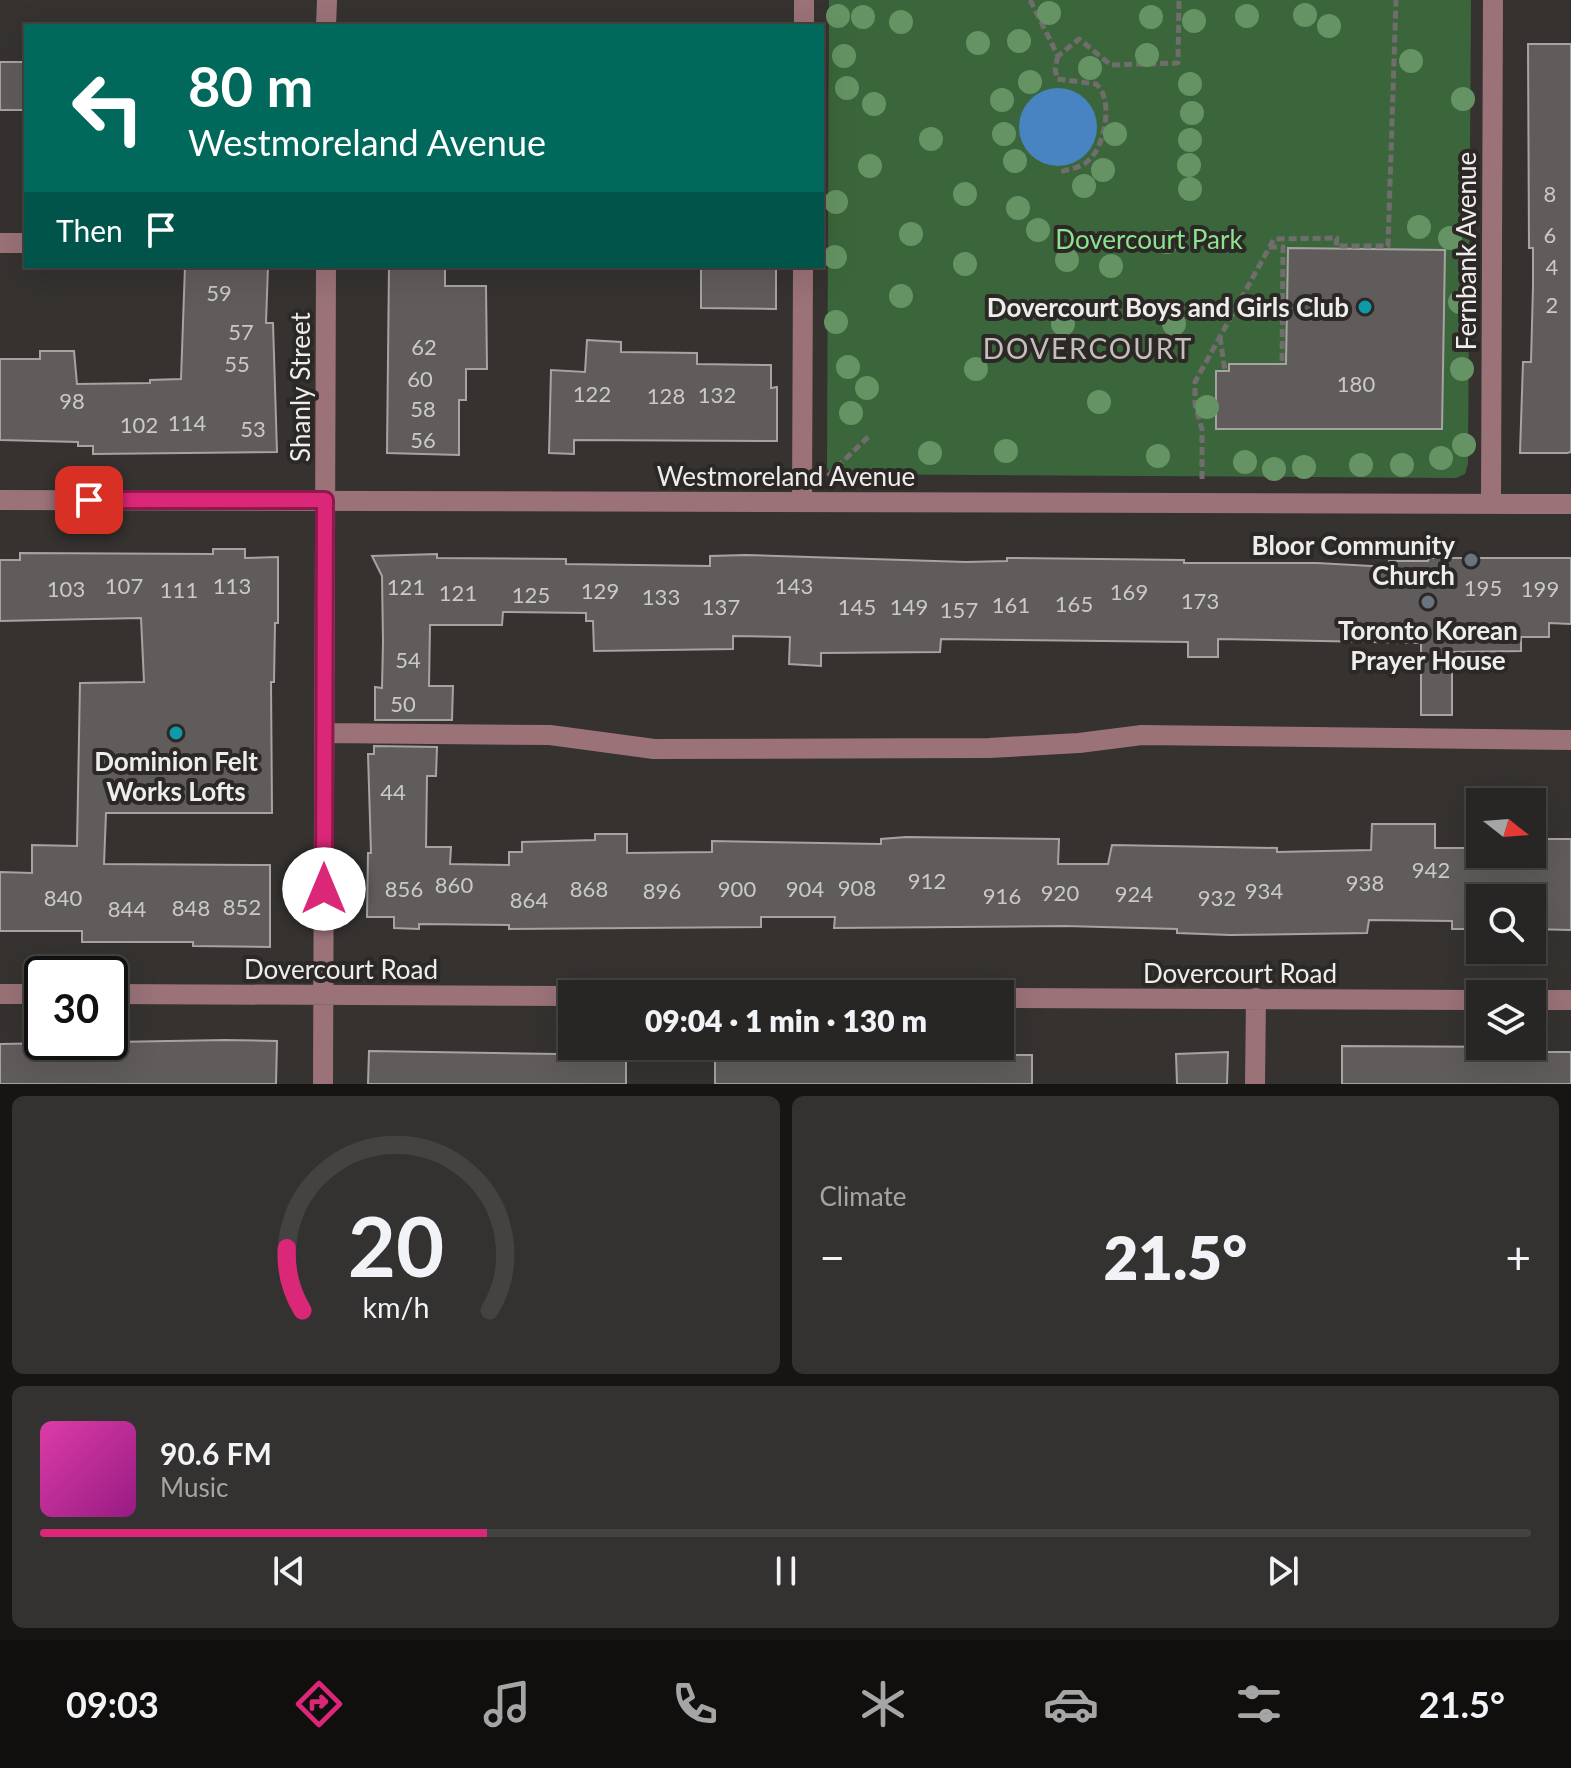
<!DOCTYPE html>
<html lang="en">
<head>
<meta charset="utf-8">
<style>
	body { margin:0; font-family:Lato,sans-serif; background:#343231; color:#f1f3f6; height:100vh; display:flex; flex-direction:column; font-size:30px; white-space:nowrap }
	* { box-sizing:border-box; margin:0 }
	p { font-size:26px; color:#a5a5a6 }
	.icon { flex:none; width:44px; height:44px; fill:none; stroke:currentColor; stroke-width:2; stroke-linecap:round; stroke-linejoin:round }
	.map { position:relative; height:1084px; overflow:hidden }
	.details { display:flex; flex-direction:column; gap:12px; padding:12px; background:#161514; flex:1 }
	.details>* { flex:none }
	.hud { position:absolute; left:24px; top:24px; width:800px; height:244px; border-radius:0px; box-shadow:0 8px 32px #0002,0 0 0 2px #444341; background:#00695c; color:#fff; overflow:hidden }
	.needle { width:52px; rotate:107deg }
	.fabs { position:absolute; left:1466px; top:788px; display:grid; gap:16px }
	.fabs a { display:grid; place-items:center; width:80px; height:80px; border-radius:0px; background:#282624; box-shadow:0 8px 32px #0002,0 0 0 2px #444341; font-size:40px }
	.speed { position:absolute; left:24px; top:956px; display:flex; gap:16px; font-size:40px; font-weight:700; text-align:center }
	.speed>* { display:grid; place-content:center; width:104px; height:104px; border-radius:50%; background:#282624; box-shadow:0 8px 32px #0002,0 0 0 2px #444341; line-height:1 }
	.speed .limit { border:4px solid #111; border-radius:12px; background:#fff; color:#111 }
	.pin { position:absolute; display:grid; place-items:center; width:68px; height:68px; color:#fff; margin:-34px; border-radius:16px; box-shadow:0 4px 12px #0006 }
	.me { position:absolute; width:88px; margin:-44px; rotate:0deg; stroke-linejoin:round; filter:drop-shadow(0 0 6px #0008) }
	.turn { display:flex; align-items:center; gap:28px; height:168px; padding:0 32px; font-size:36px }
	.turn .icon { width:104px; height:104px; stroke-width:2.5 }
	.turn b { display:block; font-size:56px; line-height:68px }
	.then { display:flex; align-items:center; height:76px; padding:0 32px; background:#0003; gap:16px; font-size:30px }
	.big { font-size:60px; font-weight:800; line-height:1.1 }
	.details .tile { flex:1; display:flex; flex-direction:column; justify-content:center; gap:12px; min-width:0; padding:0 28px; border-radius:12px; background:#343231 }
	.details .dial { align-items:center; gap:0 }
	.dial svg { height:208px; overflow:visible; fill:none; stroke:#444341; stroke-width:7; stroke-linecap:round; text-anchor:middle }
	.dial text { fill:#f1f3f6; stroke:none }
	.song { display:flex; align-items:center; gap:24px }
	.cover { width:96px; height:96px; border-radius:12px; background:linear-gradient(135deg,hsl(320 70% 55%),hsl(310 70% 35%)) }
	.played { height:8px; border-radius:4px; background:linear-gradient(90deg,#db2777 30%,#444341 30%) }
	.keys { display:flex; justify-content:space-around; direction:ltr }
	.heat { display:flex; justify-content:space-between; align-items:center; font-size:44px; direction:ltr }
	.details .tiles { flex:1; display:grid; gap:12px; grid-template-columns:1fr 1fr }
	.tile:last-child { grid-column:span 2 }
	.trip { position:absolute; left:558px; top:980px; width:456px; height:80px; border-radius:0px; background:#282624; box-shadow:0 8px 32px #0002,0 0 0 2px #444341; font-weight:800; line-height:80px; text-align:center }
	.menu { display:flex; height:128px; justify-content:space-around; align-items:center; background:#100f0e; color:#a5a5a6 }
	.menu .icon { width:56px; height:56px }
	.menu .on { color:#db2777 }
	.menu b { font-size:36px; color:#f1f3f6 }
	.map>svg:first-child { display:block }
</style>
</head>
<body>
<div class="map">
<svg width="1571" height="1084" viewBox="0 0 1571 1084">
	<rect width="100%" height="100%" fill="#353230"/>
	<!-- green -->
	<path fill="#3b663b" d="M829 0H1471L1468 464 1465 474 1456 478 831 474 827 468Z"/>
	<!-- water -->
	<path fill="#4883c2" d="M1019 127a39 39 0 1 1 78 0a39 39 0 1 1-78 0Z"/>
	<!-- building -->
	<path fill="#605c5b" stroke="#a8a3a3" stroke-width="2" d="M1528 44H1571V452L1567 453H1520L1523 362H1531L1533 286V248H1529Z
		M0 62H26V110H0Z
		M1288 248 1445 250 1442 429H1216V371H1229V364H1286Z
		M185 266H268L266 323H273L277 452 93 454V446H78V442L0 440V359H40V351H74L77 384 150 383V380L181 379Z
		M389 266H445V286H486L487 369H466V400H459V455L387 453Z
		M701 266H776V309L701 308Z
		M587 340 621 342V352L697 353V364L771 365V388L777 387V441L574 440V454L549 453 551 370 585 372Z
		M213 549H245V558L278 557V623H275L274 682H271L272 813H106L104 864 270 865V947L193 946V942H82V931H0V872L32 873V845L77 846 80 683 144 682 141 618 0 621V560H20V553L213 554Z
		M437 554V558L566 559V564L710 566V556L746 555 966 562 1007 561V558L1184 560V563H1317L1389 567V561H1428L1429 558H1571V624L1549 623V637H1521V651L1452 652V715H1421V643L1218 639V657H1188V642L941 639 940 652 821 653V666L789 664 790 637 733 636V649L594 651 593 621H586V613L503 612 502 625H430L429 686H453L452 720H375V687L382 688 383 642 382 576 372 556Z
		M374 746 437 747 436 776H427L426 847H451L450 864 509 865V852H522V842L595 840V834H627V853L712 852V841L881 844V839L906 837 1059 839 1058 864H1108L1112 845 1277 848V852L1371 850 1372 824H1435V848H1478V854H1532V839H1571V930L1532 929V898H1479V929H1452V921L1369 920 1367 933 1230 935 1177 933V929L1065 926 834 928 835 917H761V927L509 929V925L419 924V929L394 928V917H367L368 853H371L368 754H374Z
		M225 1040 277 1041 276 1084H0V1044Z
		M1342 1046 1533 1047V1052H1571V1084H1342Z
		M369 1051 626 1055V1084H368Z
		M1228 1052 1227 1084H1177L1176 1054Z
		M771 1054 1032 1055V1084H715V1061L771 1060Z"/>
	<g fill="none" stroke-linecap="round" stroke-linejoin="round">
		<!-- path -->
		<path stroke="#706d6c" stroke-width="5" stroke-dasharray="8 4" stroke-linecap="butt" d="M1030 0 1058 56 1079 39 1111 65 1178 63 1179 0
			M1058 56 1055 68 1057 79 1096 84C1114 98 1105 146 1089 160 1081 168 1070 169 1059 172
			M1269 247H1283L1282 362
			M1220 337 1225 371
			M828 476 870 435
			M1202 479V429L1195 405V382L1274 239 1337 238 1336 246H1388L1396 0"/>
		<!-- minor -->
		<path stroke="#9a7278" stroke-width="20" d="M804 0V26
			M326 26 327 0
			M0 243H26
			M0 500 1571 504
			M802 502 803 266
			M1491 503 1493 0
			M324 733 550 735 654 749 989 748 1079 743 1142 735 1571 740
			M0 994H42
			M110 994 572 996
			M1000 998 1480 1000
			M1532 1000H1571
			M323 1084 326 266
			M1255 1084 1256 998"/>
	</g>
	<!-- trees -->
	<g fill="#659363">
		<circle cx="1049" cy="13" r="12"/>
		<circle cx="1305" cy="15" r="12"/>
		<circle cx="838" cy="16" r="12"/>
		<circle cx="1247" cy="16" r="12"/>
		<circle cx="863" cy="17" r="12"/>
		<circle cx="1151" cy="17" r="12"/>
		<circle cx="1194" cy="21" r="12"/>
		<circle cx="901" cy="22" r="12"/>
		<circle cx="1329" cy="26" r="12"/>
		<circle cx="1019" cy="41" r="12"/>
		<circle cx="978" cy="43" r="12"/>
		<circle cx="1147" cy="55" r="12"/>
		<circle cx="844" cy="56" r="12"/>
		<circle cx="1411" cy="61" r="12"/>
		<circle cx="1090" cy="68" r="12"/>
		<circle cx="1030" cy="82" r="12"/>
		<circle cx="1190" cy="84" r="12"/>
		<circle cx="847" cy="88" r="12"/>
		<circle cx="1463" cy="99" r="12"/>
		<circle cx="1002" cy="100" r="12"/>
		<circle cx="874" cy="104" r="12"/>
		<circle cx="1192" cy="113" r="12"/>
		<circle cx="1004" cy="134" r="12"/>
		<circle cx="1115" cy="134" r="12"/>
		<circle cx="931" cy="139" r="12"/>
		<circle cx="1190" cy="140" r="12"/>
		<circle cx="1015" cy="161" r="12"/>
		<circle cx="1189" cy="165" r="12"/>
		<circle cx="870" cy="166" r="12"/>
		<circle cx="1103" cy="170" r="12"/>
		<circle cx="1084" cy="186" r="12"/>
		<circle cx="1190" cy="189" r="12"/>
		<circle cx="965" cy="194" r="12"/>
		<circle cx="836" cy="202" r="12"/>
		<circle cx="1018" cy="208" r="12"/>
		<circle cx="1419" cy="227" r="12"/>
		<circle cx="1038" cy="230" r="12"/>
		<circle cx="911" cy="234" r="12"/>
		<circle cx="1450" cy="238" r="12"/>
		<circle cx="1167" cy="242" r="12"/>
		<circle cx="835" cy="257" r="12"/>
		<circle cx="1067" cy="260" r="12"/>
		<circle cx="965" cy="264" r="12"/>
		<circle cx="1111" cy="266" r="12"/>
		<circle cx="901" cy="296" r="12"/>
		<circle cx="1460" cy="302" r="12"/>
		<circle cx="836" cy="322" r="12"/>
		<circle cx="1063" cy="324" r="12"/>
		<circle cx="1174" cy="324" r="12"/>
		<circle cx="848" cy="367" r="12"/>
		<circle cx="976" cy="369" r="12"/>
		<circle cx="1462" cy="369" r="12"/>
		<circle cx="867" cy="388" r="12"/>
		<circle cx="1099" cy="402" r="12"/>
		<circle cx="1207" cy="407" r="12"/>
		<circle cx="851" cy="413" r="12"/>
		<circle cx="1464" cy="445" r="12"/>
		<circle cx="1006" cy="451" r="12"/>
		<circle cx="930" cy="453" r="12"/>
		<circle cx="1158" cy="456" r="12"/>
		<circle cx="1441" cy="458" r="12"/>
		<circle cx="1245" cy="462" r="12"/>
		<circle cx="1361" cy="465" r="12"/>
		<circle cx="1402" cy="465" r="12"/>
		<circle cx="1304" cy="467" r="12"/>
		<circle cx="1274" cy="469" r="12"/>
	</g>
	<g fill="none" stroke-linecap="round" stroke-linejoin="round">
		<!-- route casing -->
		<g stroke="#8e194d" stroke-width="20">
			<path id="route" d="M89 500H325L324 889"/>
		</g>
		<!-- route -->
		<use href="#route" stroke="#db2777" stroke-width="14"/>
	</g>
	<!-- markers -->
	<g fill="#0f9aa8" stroke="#2b2826" stroke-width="3">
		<circle cx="1365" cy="307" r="8"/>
		<circle cx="176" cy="733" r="8"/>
	</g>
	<g fill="#6b7280" stroke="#2b2826" stroke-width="3">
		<circle cx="1471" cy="560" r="8"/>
		<circle cx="1428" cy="602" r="8"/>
	</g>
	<g text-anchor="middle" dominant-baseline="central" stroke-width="8" stroke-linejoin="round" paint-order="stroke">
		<!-- number labels -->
		<g font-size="22" fill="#cbc9c8">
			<text x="1550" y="193">8</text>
			<text x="1550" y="234">6</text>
			<text x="1552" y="266">4</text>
			<text x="219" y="292">59</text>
			<text x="1552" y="304">2</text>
			<text x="241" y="331">57</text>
			<text x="424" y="346">62</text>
			<text x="237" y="363">55</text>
			<text x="420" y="378">60</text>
			<text x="1356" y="383">180</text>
			<text x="592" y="393">122</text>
			<text x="717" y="394">132</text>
			<text x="666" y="395">128</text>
			<text x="72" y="400">98</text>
			<text x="423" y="408">58</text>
			<text x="187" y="422">114</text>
			<text x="139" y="424">102</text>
			<text x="253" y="428">53</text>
			<text x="423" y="439">56</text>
			<text x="124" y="585">107</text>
			<text x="232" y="585">113</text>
			<text x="794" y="585">143</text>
			<text x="406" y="586">121</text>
			<text x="1483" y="587">195</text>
			<text x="66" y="588">103</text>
			<text x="1540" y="588">199</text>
			<text x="179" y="589">111</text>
			<text x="600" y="590">129</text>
			<text x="1129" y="591">169</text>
			<text x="458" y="592">121</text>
			<text x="531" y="594">125</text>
			<text x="661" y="596">133</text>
			<text x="1200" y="600">173</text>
			<text x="1074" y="603">165</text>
			<text x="1011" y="604">161</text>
			<text x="721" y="606">137</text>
			<text x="857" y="606">145</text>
			<text x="909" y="606">149</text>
			<text x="959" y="609">157</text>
			<text x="408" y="659">54</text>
			<text x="403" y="703">50</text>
			<text x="393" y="791">44</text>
			<text x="1431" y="869">942</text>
			<text x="927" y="880">912</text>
			<text x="1365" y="882">938</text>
			<text x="454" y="884">860</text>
			<text x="857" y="887">908</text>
			<text x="404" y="888">856</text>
			<text x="589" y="888">868</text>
			<text x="737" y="888">900</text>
			<text x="805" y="888">904</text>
			<text x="662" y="890">896</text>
			<text x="1264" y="890">934</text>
			<text x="1060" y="892">920</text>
			<text x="1134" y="893">924</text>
			<text x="1002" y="895">916</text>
			<text x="63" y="897">840</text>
			<text x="1217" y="897">932</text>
			<text x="529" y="899">864</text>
			<text x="242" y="906">852</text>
			<text x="191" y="907">848</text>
			<text x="127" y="908">844</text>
		</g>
		<!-- park labels -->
		<g font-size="26" fill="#8de38c" stroke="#2b2826">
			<text x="1149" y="239">Dovercourt Park</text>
		</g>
		<!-- street labels -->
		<g font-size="26" fill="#efedec" stroke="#2b2826">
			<text transform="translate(1466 251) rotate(-90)">Fernbank Avenue</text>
			<text transform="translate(300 387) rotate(-90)">Shanly Street</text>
			<text x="786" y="476">Westmoreland Avenue</text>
			<text x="341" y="969">Dovercourt Road</text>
			<text x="1240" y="973">Dovercourt Road</text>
		</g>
		<!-- poi labels -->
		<g font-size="26" font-weight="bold" fill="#efedec" stroke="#2b2826" text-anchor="end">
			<text x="1349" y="307">Dovercourt Boys and Girls Club</text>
			<text x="1455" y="545">Bloor Community<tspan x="1455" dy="30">Church</tspan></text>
			<text x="1428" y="630" text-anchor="middle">Toronto Korean<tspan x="1428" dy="30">Prayer House</tspan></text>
			<text x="176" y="761" text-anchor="middle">Dominion Felt<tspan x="176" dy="30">Works Lofts</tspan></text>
		</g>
		<!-- neighbourhood labels -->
		<g font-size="28" letter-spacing="2" fill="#c3bfbd" stroke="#2b2826">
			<text x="1088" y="348">DOVERCOURT</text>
		</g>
	</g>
</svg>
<div class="fabs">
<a><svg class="needle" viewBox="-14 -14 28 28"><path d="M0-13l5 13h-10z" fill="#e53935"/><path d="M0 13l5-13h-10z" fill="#a5a5a6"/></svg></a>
<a><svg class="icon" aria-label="search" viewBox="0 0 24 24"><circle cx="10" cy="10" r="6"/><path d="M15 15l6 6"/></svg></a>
<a><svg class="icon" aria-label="layers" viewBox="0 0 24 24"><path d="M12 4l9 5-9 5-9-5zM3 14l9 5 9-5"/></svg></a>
</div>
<div class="speed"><div class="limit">30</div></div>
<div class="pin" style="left:89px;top:500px;background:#d93025"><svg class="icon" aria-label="arrive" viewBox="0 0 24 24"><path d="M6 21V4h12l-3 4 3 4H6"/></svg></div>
<svg class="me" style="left:324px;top:889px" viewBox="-20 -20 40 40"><circle r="19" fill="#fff"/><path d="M0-13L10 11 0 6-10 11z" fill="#db2777"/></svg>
<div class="trip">09:04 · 1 min · 130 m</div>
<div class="hud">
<div class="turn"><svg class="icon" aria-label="left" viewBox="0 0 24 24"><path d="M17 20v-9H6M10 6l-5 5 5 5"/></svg><div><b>80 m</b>Westmoreland Avenue</div></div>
<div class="then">Then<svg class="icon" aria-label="arrive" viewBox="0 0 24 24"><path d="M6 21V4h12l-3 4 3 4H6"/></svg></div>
</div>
</div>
<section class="details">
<div class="tiles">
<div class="tile dial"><svg viewBox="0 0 100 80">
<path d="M14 69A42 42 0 1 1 86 69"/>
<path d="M14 69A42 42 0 0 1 8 45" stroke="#db2777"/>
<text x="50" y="56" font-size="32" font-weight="700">20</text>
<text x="50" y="72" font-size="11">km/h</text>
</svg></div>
<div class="tile"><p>Climate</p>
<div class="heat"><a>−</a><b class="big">21.5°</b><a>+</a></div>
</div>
<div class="tile">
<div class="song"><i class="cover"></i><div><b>90.6 FM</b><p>Music</p></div></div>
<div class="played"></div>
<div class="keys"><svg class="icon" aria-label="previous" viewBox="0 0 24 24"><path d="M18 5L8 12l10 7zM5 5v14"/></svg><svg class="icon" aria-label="pause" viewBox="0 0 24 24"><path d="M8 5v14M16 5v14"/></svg><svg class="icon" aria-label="next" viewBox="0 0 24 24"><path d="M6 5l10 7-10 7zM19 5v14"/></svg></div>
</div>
</div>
</section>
<nav class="menu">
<b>09:03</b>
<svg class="icon on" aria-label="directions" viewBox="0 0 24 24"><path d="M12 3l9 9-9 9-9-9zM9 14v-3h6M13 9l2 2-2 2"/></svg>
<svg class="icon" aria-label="music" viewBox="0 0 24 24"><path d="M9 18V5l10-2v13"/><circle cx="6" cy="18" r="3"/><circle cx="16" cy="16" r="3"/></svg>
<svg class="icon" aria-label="phone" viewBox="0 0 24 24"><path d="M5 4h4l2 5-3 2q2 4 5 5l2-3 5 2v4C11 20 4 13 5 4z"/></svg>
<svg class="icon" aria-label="climate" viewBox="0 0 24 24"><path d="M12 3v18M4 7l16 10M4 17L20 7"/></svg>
<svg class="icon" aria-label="car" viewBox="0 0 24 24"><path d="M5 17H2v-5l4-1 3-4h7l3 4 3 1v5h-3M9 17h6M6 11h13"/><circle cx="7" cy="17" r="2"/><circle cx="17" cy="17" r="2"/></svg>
<svg class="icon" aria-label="filters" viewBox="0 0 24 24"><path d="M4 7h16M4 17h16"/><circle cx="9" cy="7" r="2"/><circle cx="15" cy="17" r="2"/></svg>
<b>21.5°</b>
</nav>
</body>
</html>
